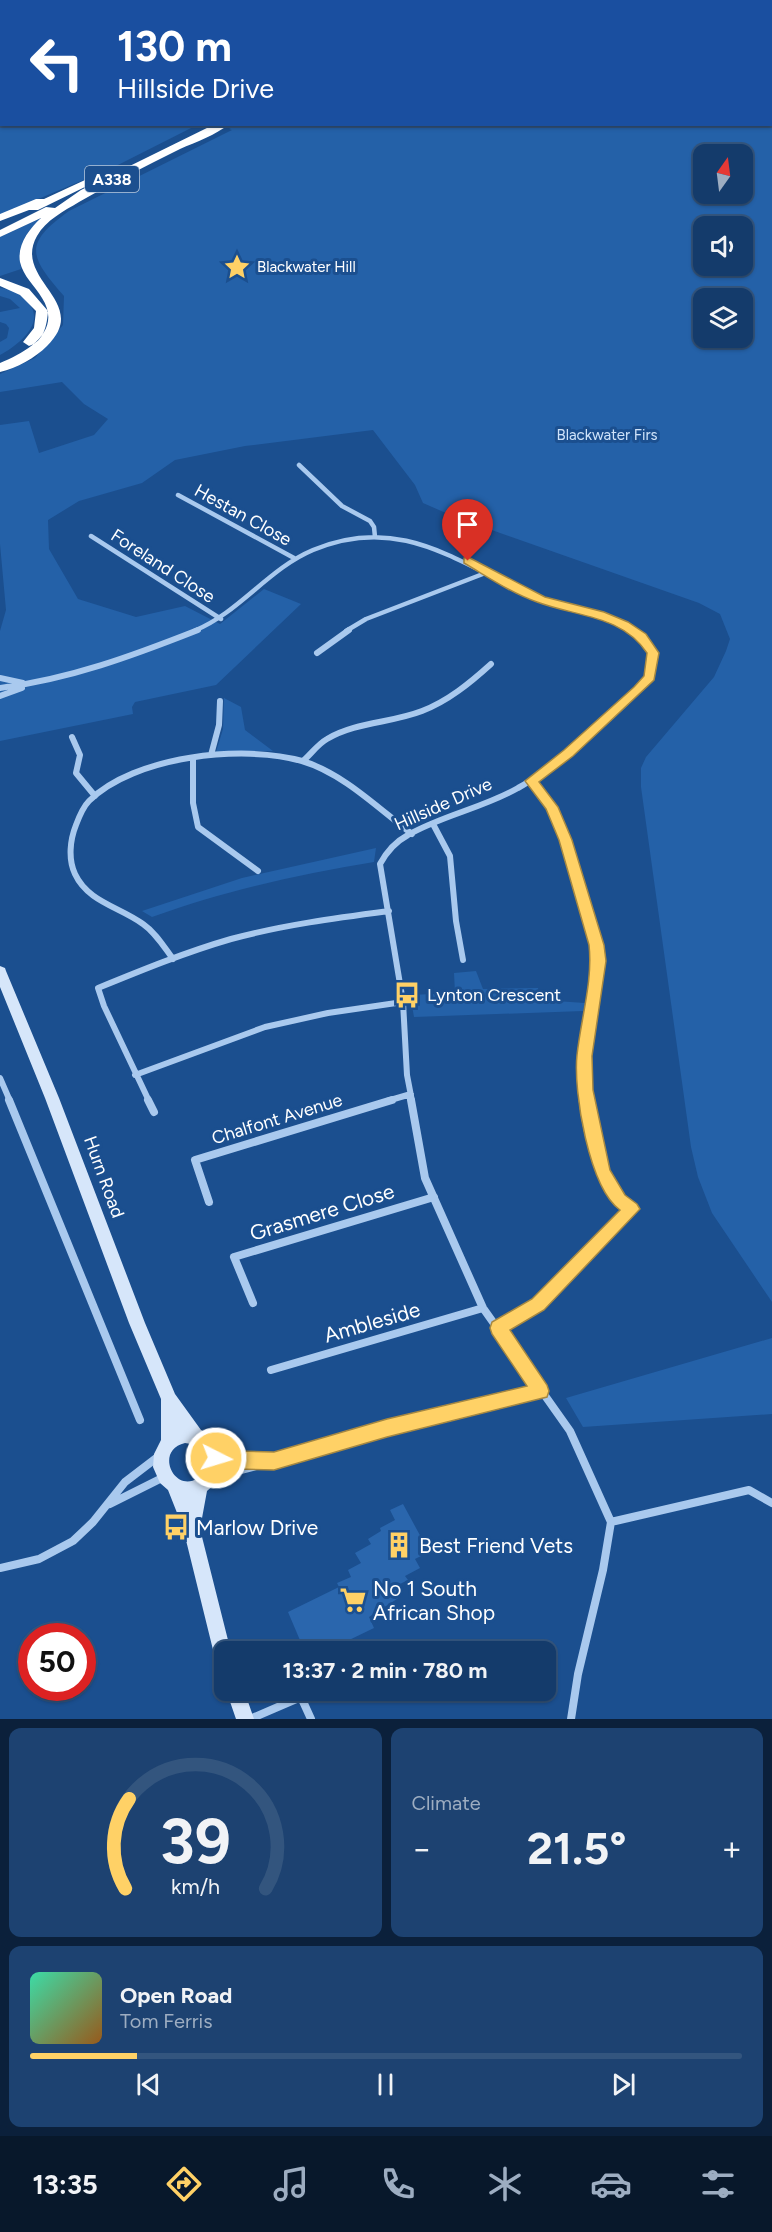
<!DOCTYPE html>
<html lang="en">
<head>
<meta charset="utf-8">
<style>
	body { margin:0; font-family:Figtree,sans-serif; background:#1d4271; color:#f1f3f6; height:100vh; display:flex; flex-direction:column; font-size:22px; white-space:nowrap }
	* { box-sizing:border-box; margin:0 }
	p { font-size:20px; color:#9dadc1 }
	.icon { flex:none; width:33px; height:33px; fill:none; stroke:currentColor; stroke-width:2; stroke-linecap:round; stroke-linejoin:round }
	.map { position:relative; height:1719px; overflow:hidden }
	.drawer { display:flex; flex-direction:column; gap:9px; padding:9px; background:#0b203b; flex:1 }
	.drawer>* { flex:none }
	.banner { position:absolute; left:0px; top:0px; width:772px; height:126px; box-shadow:0 2px 4px #0004,0 0 0 2px #33557e; background:#1a4fa0; color:#fff; overflow:hidden }
	.needle { width:39px; rotate:14deg }
	.buttons { position:absolute; left:693px; top:144px; display:grid; gap:12px }
	.buttons a { display:grid; place-items:center; width:60px; height:60px; border-radius:12px; background:#143b6b; box-shadow:0 2px 4px #0004,0 0 0 2px #33557e; font-size:30px }
	.speed { position:absolute; left:18px; top:1623px; display:flex; gap:12px; font-size:30px; font-weight:700; text-align:center }
	.speed>* { display:grid; place-content:center; width:78px; height:78px; border-radius:50%; background:#143b6b; box-shadow:0 2px 4px #0004,0 0 0 2px #33557e; line-height:1 }
	.speed .limit { border:9px solid #d22; background:#fff; color:#111 }
	.pin { position:absolute; display:grid; place-items:center; width:51px; height:51px; color:#fff; margin:-62px -26px; border-radius:50% 50% 50% 0; rotate:-45deg; box-shadow:0 0 6px #0007 }
	.pin .icon { rotate:45deg }
	.me { position:absolute; width:66px; margin:-33px; rotate:95deg; stroke-linejoin:round; filter:drop-shadow(0 0 4px #0008) }
	.turn { display:flex; align-items:center; gap:21px; height:126px; padding:0 18px; font-size:27px }
	.turn .icon { width:78px; height:78px; stroke-width:2.5 }
	.turn b { display:block; font-size:42px; line-height:51px }
	.big { font-size:45px; font-weight:700; line-height:1.1 }
	.drawer .tile { flex:1; display:flex; flex-direction:column; justify-content:center; gap:9px; min-width:0; padding:0 21px; border-radius:12px; background:#1d4271 }
	.drawer .dial { align-items:center; gap:0 }
	.dial svg { height:156px; overflow:visible; fill:none; stroke:#33557e; stroke-width:7; stroke-linecap:round; text-anchor:middle }
	.dial text { fill:#f1f3f6; stroke:none }
	.song { display:flex; align-items:center; gap:18px }
	.cover { width:72px; height:72px; border-radius:9px; background:linear-gradient(135deg,hsl(160 70% 55%),hsl(30 70% 35%)) }
	.played { height:6px; border-radius:3px; background:linear-gradient(90deg,#ffd166 15%,#33557e 15%) }
	.keys { display:flex; justify-content:space-around; direction:ltr }
	.heat { display:flex; justify-content:space-between; align-items:center; font-size:33px; direction:ltr }
	.drawer .tiles { flex:1; display:grid; gap:9px; grid-template-columns:1fr 1fr }
	.tile:last-child { grid-column:span 2 }
	.trip { position:absolute; left:214px; top:1641px; width:342px; height:60px; border-radius:12px; background:#143b6b; box-shadow:0 2px 4px #0004,0 0 0 2px #33557e; font-weight:700; line-height:60px; text-align:center }
	.menu { display:flex; height:96px; justify-content:space-around; align-items:center; background:#08182b; color:#9dadc1 }
	.menu .icon { width:42px; height:42px }
	.menu .active { color:#ffd166 }
	.menu b { font-size:27px; color:#f1f3f6 }
	.map>svg:first-child { display:block }
</style>
</head>
<body>
<div class="map">
<svg width="772" height="1719" viewBox="0 0 772 1719">
	<rect width="100%" height="100%" fill="#1b4f8f"/>
	<!-- green -->
	<path fill="#2461a8" fill-rule="evenodd" d="M0 0H426L2 2V124L197 125 112 168 0 215Z
		M459 0H772V1302L712 1213 698 1177 691 1147 641 787V768L646 757 714 677 726 651 730 639 720 614 699 603 455 517 423 503 415 485 373 430 245 446 175 460 142 483 79 501 48 520 49 549 78 599 136 617 185 606 220 624 264 589 301 604 216 685 135 702 132 707 133 714 0 741V631L6 610 0 544V425L29 421 39 453 94 435 108 419 84 404 62 382 0 392V374L35 358 63 325 64 296C29 256 23 244 69 211L232 130 229 129 237 125 771 124V2L456 1ZM704 154H742V194H704ZM704 226H742V266H704ZM704 298H742V338H704Z
		M39 219 42 220C23 231 18 248 21 269L0 276V237Z
		M0 288C10 289 18 292 25 299 49 321 20 344 0 355V342L7 338 9 328 6 324 0 322V312L20 308 10 299 0 296Z
		M224 698 241 707 245 730 273 751 216 752 223 729Z
		M376 848 374 862C297 875 226 890 152 917L142 911 242 878Z
		M476 971 483 989 538 988 541 1000 585 1003 583 1011 414 1017 410 995 455 993 454 973Z
		M772 1338V1414L583 1427 566 1398Z"/>
	<!-- building -->
	<path fill="#2a66ad" d="M403 1504 429 1552 415 1559 420 1568 405 1576 408 1580 394 1587 400 1597 369 1617 374 1628 345 1642 350 1652H305L288 1612 339 1587 337 1583 351 1577 348 1570 361 1563 355 1553 371 1544 368 1539 381 1531 380 1528 395 1520 390 1510Z"/>
	<g fill="none" stroke-linecap="round" stroke-linejoin="round">
		<!-- street-far2 -->
		<path stroke="#a9c9ee" stroke-width="4.5" d="M299 465 342 506 370 521 374 527 375 537
			M178 495 294 558
			M91 536 221 619
			M194 631C240 612 268 569 313 550 404 512 462 567 540 599 572 613 602 612 634 631
			M346 631 366 619 488 572"/>
		<!-- street-far1 -->
		<path stroke="#a9c9ee" stroke-width="6" d="M317 653 349 630
			M0 678 23 683
			M0 688C70 679 132 656 198 630
			M0 696 22 688
			M72 737 80 755 76 773 95 796
			M211 755 219 725 220 701
			M193 759V803L198 827 258 871
			M303 761C311 754 318 744 327 739 356 722 391 723 422 711 448 701 470 683 491 664
			M531 781 552 807 565 840 596 945 595 987 584 1055 586 1101
			M433 824 450 856 456 921 463 960
			M173 959C164 947 156 933 143 924 120 907 88 902 75 874 68 859 70 840 76 825 79 817 83 807 89 801 134 756 243 744 302 761 343 773 379 809 412 834
			M135 1075 265 1027 328 1013 403 1002
			M0 1078 10 1101
			M149 1101 104 1006 98 988C142 970 186 952 231 939 283 925 336 918 389 911
			M387 1101 411 1094
			M412 1101 407 1075 403 1002 380 864C387 851 395 842 408 835 443 815 483 808 518 788 546 773 639 699 651 671 659 653 646 638 631 630"/>
		<!-- street -->
		<path stroke="#a9c9ee" stroke-width="8" d="M9 1100 140 1420
			M148 1100 154 1112
			M411 1100 425 1178 483 1308 570 1431 611 1522 603 1570 578 1674 571 1719
			M209 1202 195 1160 392 1100
			M253 1303 234 1257 434 1197
			M498 1328 538 1304 632 1209C597 1187 590 1138 586 1100
			M271 1370 483 1308
			M215 1451 237 1460 274 1461 387 1428 541 1391
			M211 1478 268 1463
			M110 1504 164 1477
			M611 1522 749 1490 772 1503
			M0 1568 39 1559 73 1541 93 1522 125 1482 159 1456
			M250 1719 301 1697 311 1719"/>
		<!-- secondary -->
		<path fill="#d6e6fa" fill-rule="evenodd" d="M0 966 5 968 6 971 59 1098 145 1323 175 1394 201 1430 215 1439 222 1454V1470L216 1483 207 1491 200 1529 231 1652H225V1671L219 1668 216 1662 183 1528 168 1490 160 1483 153 1467 154 1454 161 1440V1399L129 1323 45 1098 0 987ZM185 1443 197 1445 206 1457C207 1466 206 1473 198 1478 174 1494 154 1450 185 1443Z
			M226 1690H244L254 1719H236Z"/>
		<!-- highway -->
		<path fill="#fff" fill-rule="evenodd" d="M429 0H439L428 2Z
			M215 124H229C216 135 196 142 180 149 146 166 112 183 79 202 64 211 46 220 37 236 12 280 92 302 47 346 35 358 17 368 0 372V363C27 352 63 331 42 298 35 286 23 276 20 262 17 245 29 229 41 218L0 237V230L46 207 55 208 81 190Z
			M85 180 89 181V185L38 210H29L0 221V214L36 199H44Z
			M0 278 29 289 48 311C47 325 44 341 29 346L23 342 34 328 36 311 20 295 0 286Z"/>
	</g>
	<!-- route -->
	<path fill="#ffd166" stroke="#a68842" stroke-width="1.5" d="M468 557 545 597 604 612 628 622 646 634 659 653 654 680 573 756 539 782 558 807 572 840 604 945 606 961 592 1056 593 1090 610 1170 625 1195 637 1204 640 1209 544 1310 510 1330 547 1385 549 1391 547 1397 387 1437 274 1470 237 1469 223 1463 216 1466 209 1464 205 1450 208 1444 214 1442 237 1451 274 1452 387 1419 527 1386 492 1334 490 1328 492 1322 532 1299 620 1210C589 1188 573 1091 577 1055 581 1018 593 981 589 945L559 840 546 809 525 781 564 750 634 687 644 676 647 653C622 615 577 617 537 602 511 593 488 577 464 563V558Z"/>
	<!-- icons -->
	<defs>
		<g id="sight-bare" transform="scale(2.07)"><path d="M0-6L1.8-2.2L6-1.7L2.9 1.2L3.7 5.4L0 3.3L-3.7 5.4L-2.9 1.2L-6-1.7L-1.8-2.2Z" fill="#ffd166" stroke="#1b4f8f" stroke-width="2.5" paint-order="stroke"/></g>
		<g id="bus-bare" transform="scale(2.07)"><path d="M-5-6H5V4H4V6H2V4H-2V6H-4V4H-5ZM-3.5-4V0h7V-4ZM-3.5 1.2v1.5H-2V1.2ZM2 1.2v1.5H3.5V1.2Z" fill="#ffd166" stroke="#1b4f8f" stroke-width="2.5" paint-order="stroke"/></g>
		<g id="building-bare" transform="scale(2.07)"><path d="M-4-6H4V6H1V3H-1V6H-4ZM-2.5-4.3h1.7v1.8h-1.7ZM.8-4.3h1.7v1.8H.8ZM-2.5-1h1.7V.8h-1.7ZM.8-1h1.7V.8H.8Z" fill="#ffd166" stroke="#1b4f8f" stroke-width="2.5" paint-order="stroke"/></g>
		<g id="supermarket-bare" transform="scale(2.07)"><path d="M-6-5.5h2.5l.6 2H6L4.5 2H-2.5L-4.4-4H-6ZM-1.5 3.2a1.3 1.3 0 1 0 .1 0ZM3 3.2a1.3 1.3 0 1 0 .1 0Z" fill="#ffd166" stroke="#1b4f8f" stroke-width="2.5" paint-order="stroke"/></g>
	</defs>
	<g fill-rule="evenodd">
		<use href="#sight-bare" x="237" y="267"/>
		<use href="#bus-bare" x="407" y="995"/>
		<use href="#bus-bare" x="176" y="1527"/>
		<use href="#building-bare" x="399" y="1545"/>
		<use href="#supermarket-bare" x="353" y="1600"/>
	</g>
	<g text-anchor="middle" dominant-baseline="central" stroke-width="6" stroke-linejoin="round" paint-order="stroke">
		<!-- far-poi labels -->
		<g font-size="15" fill="#fff" stroke="#1b4f8f" text-anchor="start">
			<text x="257" y="267">Blackwater Hill</text>
		</g>
		<!-- far-park labels -->
		<g font-size="15" fill="#cfe3fa" stroke="#1b4f8f">
			<text x="607" y="435">Blackwater Firs</text>
		</g>
		<!-- shield labels -->
		<rect fill="#1b4f8f" stroke="#bbcadd" stroke-width="1.5" x="85" y="166" width="54" height="26" rx="4.5"/>
		<g font-size="16" font-weight="bold" fill="#fff">
			<text x="112" y="179">A338</text>
		</g>
		<!-- street labels -->
		<g font-size="18" fill="#fff" stroke="#1b4f8f">
			<text transform="translate(243 515) rotate(29)">Hestan Close</text>
			<text transform="translate(163 566) rotate(33)">Foreland Close</text>
			<text transform="translate(443 804) rotate(-24)">Hillside Drive</text>
			<text transform="translate(277 1119) rotate(-17)">Chalfont Avenue</text>
			<text transform="translate(104 1177) rotate(70)">Hurn Road</text>
		</g>
		<!-- poi labels -->
		<g font-size="18" fill="#fff" stroke="#1b4f8f" text-anchor="start">
			<text x="427" y="995">Lynton Crescent</text>
		</g>
		<!-- near-street labels -->
		<g font-size="21" fill="#fff" stroke="#1b4f8f">
			<text transform="translate(322 1212) rotate(-17)">Grasmere Close</text>
			<text transform="translate(372 1322) rotate(-16)">Ambleside</text>
		</g>
		<!-- near-poi labels -->
		<g font-size="21" fill="#fff" stroke="#1b4f8f" text-anchor="start">
			<text x="196" y="1527">Marlow Drive</text>
			<text x="419" y="1545">Best Friend Vets</text>
			<text x="373" y="1588">No 1 South<tspan x="373" dy="24">African Shop</tspan></text>
		</g>
	</g>
</svg>
<div class="buttons">
<a><svg class="needle" viewBox="-14 -14 28 28"><path d="M0-13l5 13h-10z" fill="#e53935"/><path d="M0 13l5-13h-10z" fill="#9dadc1"/></svg></a>
<a><svg class="icon" aria-label="sound" viewBox="0 0 24 24"><path d="M4 9h4l5-4v14l-5-4H4zM17 9q2 3 0 6"/></svg></a>
<a><svg class="icon" aria-label="layers" viewBox="0 0 24 24"><path d="M12 4l9 5-9 5-9-5zM3 14l9 5 9-5"/></svg></a>
</div>
<div class="speed"><div class="limit">50</div></div>
<div class="pin" style="left:468px;top:561px;background:#d93025"><svg class="icon" aria-label="arrive" viewBox="0 0 24 24"><path d="M6 21V4h12l-3 4 3 4H6"/></svg></div>
<svg class="me" style="left:216px;top:1458px" viewBox="-20 -20 40 40"><circle r="17" fill="#ffd166" stroke="#fff" stroke-width="3"/><path d="M0-11L8 9 0 5-8 9z" fill="#fff"/></svg>
<div class="trip">13:37 · 2 min · 780 m</div>
<div class="banner">
<div class="turn"><svg class="icon" aria-label="left" viewBox="0 0 24 24"><path d="M17 20v-9H6M10 6l-5 5 5 5"/></svg><div><b>130 m</b>Hillside Drive</div></div>
</div>
</div>
<section class="drawer">
<div class="tiles">
<div class="tile dial"><svg viewBox="0 0 100 80">
<path d="M14 69A42 42 0 1 1 86 69"/>
<path d="M14 69A42 42 0 0 1 16 23" stroke="#ffd166"/>
<text x="50" y="56" font-size="32" font-weight="700">39</text>
<text x="50" y="72" font-size="11">km/h</text>
</svg></div>
<div class="tile"><p>Climate</p>
<div class="heat"><a>−</a><b class="big">21.5°</b><a>+</a></div>
</div>
<div class="tile">
<div class="song"><i class="cover"></i><div><b>Open Road</b><p>Tom Ferris</p></div></div>
<div class="played"></div>
<div class="keys"><svg class="icon" aria-label="previous" viewBox="0 0 24 24"><path d="M18 5L8 12l10 7zM5 5v14"/></svg><svg class="icon" aria-label="pause" viewBox="0 0 24 24"><path d="M8 5v14M16 5v14"/></svg><svg class="icon" aria-label="next" viewBox="0 0 24 24"><path d="M6 5l10 7-10 7zM19 5v14"/></svg></div>
</div>
</div>
</section>
<nav class="menu">
<b>13:35</b>
<svg class="icon active" aria-label="directions" viewBox="0 0 24 24"><path d="M12 3l9 9-9 9-9-9zM9 14v-3h6M13 9l2 2-2 2"/></svg>
<svg class="icon" aria-label="music" viewBox="0 0 24 24"><path d="M9 18V5l10-2v13"/><circle cx="6" cy="18" r="3"/><circle cx="16" cy="16" r="3"/></svg>
<svg class="icon" aria-label="phone" viewBox="0 0 24 24"><path d="M5 4h4l2 5-3 2q2 4 5 5l2-3 5 2v4C11 20 4 13 5 4z"/></svg>
<svg class="icon" aria-label="climate" viewBox="0 0 24 24"><path d="M12 3v18M4 7l16 10M4 17L20 7"/></svg>
<svg class="icon" aria-label="car" viewBox="0 0 24 24"><path d="M5 17H2v-5l4-1 3-4h7l3 4 3 1v5h-3M9 17h6M6 11h13"/><circle cx="7" cy="17" r="2"/><circle cx="17" cy="17" r="2"/></svg>
<svg class="icon" aria-label="filters" viewBox="0 0 24 24"><path d="M4 7h16M4 17h16"/><circle cx="9" cy="7" r="2"/><circle cx="15" cy="17" r="2"/></svg>
</nav>
</body>
</html>
